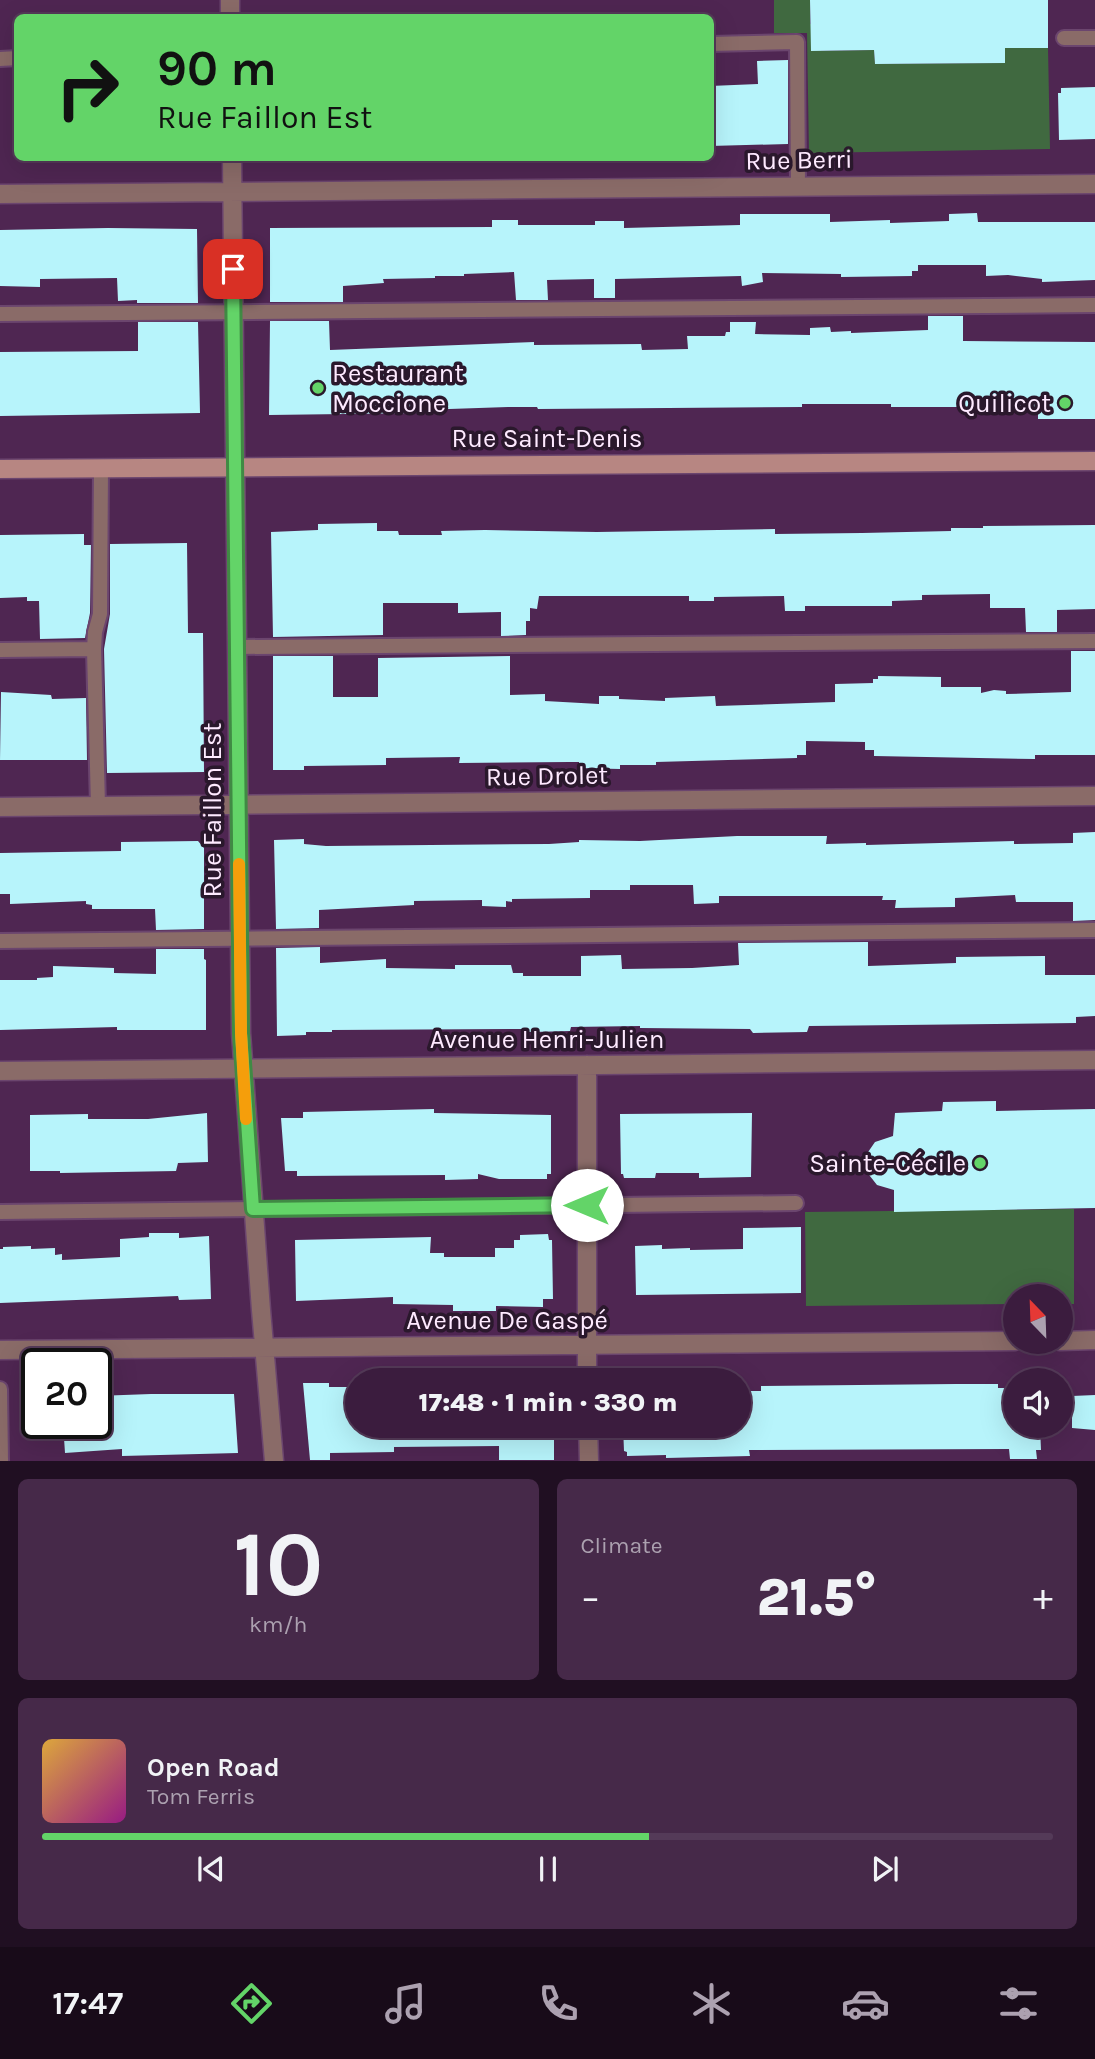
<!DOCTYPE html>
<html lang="en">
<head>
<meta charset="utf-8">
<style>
	body { margin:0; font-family:Karla,sans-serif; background:#462949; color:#f1f3f6; height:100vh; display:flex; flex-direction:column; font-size:26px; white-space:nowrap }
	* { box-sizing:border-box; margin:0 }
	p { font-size:23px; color:#aca1b0 }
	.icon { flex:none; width:38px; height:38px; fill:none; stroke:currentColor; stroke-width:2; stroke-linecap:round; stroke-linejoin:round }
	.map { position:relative; height:1461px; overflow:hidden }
	.drawer { display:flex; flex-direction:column; gap:18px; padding:18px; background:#200f22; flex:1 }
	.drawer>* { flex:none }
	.top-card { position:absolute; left:14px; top:14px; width:700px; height:147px; border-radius:10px; box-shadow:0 7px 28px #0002,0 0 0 2px #543a58; background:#63d468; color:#111; overflow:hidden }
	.needle { width:46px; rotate:337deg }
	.controls { position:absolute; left:1003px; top:1284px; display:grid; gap:14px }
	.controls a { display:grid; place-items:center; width:70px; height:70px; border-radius:50%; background:#3b1c3e; box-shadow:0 7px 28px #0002,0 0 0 2px #543a58; font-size:35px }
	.speed { position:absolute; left:21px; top:1348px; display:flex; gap:14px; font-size:35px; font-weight:700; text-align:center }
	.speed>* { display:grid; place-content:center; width:91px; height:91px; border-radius:50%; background:#3b1c3e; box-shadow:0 7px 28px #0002,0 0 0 2px #543a58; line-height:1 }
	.speed .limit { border:4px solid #111; border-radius:10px; background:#fff; color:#111 }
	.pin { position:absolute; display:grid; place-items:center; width:60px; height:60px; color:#fff; margin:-30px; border-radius:14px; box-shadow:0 4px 10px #0006 }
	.me { position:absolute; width:77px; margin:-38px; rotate:270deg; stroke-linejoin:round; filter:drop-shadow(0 0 5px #0008) }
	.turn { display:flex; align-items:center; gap:24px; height:147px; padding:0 28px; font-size:32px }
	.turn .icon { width:91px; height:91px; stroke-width:2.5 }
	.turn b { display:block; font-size:49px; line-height:60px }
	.big { font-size:52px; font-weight:800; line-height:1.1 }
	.drawer .card { flex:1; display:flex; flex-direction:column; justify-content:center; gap:10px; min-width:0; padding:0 24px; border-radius:10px; background:#462949 }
	.drawer .dial { align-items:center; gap:0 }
	.dial b { font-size:91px; line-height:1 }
	.song { display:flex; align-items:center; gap:21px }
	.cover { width:84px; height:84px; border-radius:10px; background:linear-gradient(135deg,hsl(40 70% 55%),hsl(310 70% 35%)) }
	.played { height:7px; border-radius:4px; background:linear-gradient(90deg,#63d468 60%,#543a58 60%) }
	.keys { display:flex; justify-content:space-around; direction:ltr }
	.heat { display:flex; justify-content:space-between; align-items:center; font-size:38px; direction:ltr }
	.drawer .tiles { flex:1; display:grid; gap:18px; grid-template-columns:1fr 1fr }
	.card:last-child { grid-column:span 2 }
	.trip { position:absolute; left:345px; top:1368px; width:406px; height:70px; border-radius:35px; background:#3b1c3e; box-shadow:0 7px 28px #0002,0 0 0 2px #543a58; font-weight:800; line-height:70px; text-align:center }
	.menu { display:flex; height:112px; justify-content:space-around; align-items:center; background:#180b19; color:#aca1b0 }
	.menu .icon { width:49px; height:49px }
	.menu .current { color:#63d468 }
	.menu b { font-size:32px; color:#f1f3f6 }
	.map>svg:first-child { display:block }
</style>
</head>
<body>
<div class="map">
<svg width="1095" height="1461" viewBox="0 0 1095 1461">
	<rect width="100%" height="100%" fill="#4f2652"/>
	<!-- green -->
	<path fill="#406940" d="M774 0H810V24H820L821 51 874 50 875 64 1004 63 1005 48H1048L1050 149 809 153 807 33H774Z
		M1074 1209V1304H1061L1060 1297H1015V1304L806 1306 805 1212Z"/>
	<!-- building -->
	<path fill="#b7f4fb" d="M810 0H1048V48H1005V63L875 64 874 50 811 51Z
		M788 60V144L710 146V86L758 84 757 61Z
		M1095 87V139L1059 140 1058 93H1061V88Z
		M977 213 978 222H1095V280L1042 282V279L1008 275 986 276V265H918V271H912V276L841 277V274L762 273 763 282 742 286 741 276 615 279V298H594V279L547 280 548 300H516L514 272 464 274V276H435V278L383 279 384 283 343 286V302H270V228L492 227V220H518V225H595V221H624V228L740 225V214H830V222L890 220V223L949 221V214Z
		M108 228 197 229 198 303H137V300L118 301 117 278 40 279V287L0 286V230Z
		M928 316H963V341L1095 342V419H1038V407H891V404H802V407L538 409 537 407H508L420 410V413L269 415 270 321H329L330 350 534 342V345L641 344 642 350 688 349 687 336H725L726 332H730V322H756L755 334 810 335V328L830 327 831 332 851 331V333L928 330Z
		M138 322H198L200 413 0 416V352L138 351Z
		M377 523V531H398L399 535H442L441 531 485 530 597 532 775 529V534L862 533 951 531V528H983V526L1095 525V609L1057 610V632H1026L1025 608H990V594L922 595V600L892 601V606H805V611H785L784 596 714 597V601H689V596H539L537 609 530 608V621H526V635L501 636V612L458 613V603H383V635L273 637 271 532 318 530V524Z
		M84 534V545H91L90 613 85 638 40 639 39 601H27V597L0 598V535Z
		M187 543 188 633H203L204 772 107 773 104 649 110 614V544Z
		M1071 651H1095V755H1035V759L874 756V750H865V742L806 741V755H797V758L656 762V765H620V769L579 768V762H569L459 763 460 757 386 758V765L304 766V770H273V656H333V697H378V658L510 656V695L545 694V701L599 704V696H619V699L665 701V698L715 696 716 706 835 702V684L873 683V679H878V676L941 677V687H981V693L994 690 1006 691V694L1071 692Z
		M1 692 51 695 52 699 86 698 87 760H0Z
		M1095 832V920L1073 921V902H1016L1015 895 955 898V907L895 908 896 900H882L883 896H719V903L694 904 693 885H630V890H590V898L512 899V902L506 901V907L482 906V900L414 901V905L319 910V928L276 929 274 840 304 839V844L326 846 549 844 579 842V840L640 841 737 836H827L826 844 866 843V845L1014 841V844L1073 843V833Z
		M198 841 204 848V929L156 930 155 909H92V905L86 904V901L10 904V894H0V853L121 851V842Z
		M868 942V966L956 963V957L1045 956V975H1095V1016L1076 1017V1023L809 1026 807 1032 753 1033 750 1029 640 1028V1026L571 1027 570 1031 533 1032H522V1029L332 1030V1032H306V1035L277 1036 276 948 320 947V963L386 959V968L455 969V965H511L513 973H523V976H581V956L621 955 622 969 692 968 739 965 738 943Z
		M156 949H204V959L206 960V1030H117V1027L0 1030V980H37V978L53 977V966L114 968V973L156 974Z
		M996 1101V1111L1095 1109V1208L894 1212V1190L877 1185 866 1171V1155L875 1142 893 1136 895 1113 942 1111 943 1102Z
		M434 1109V1113L551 1115V1174H547V1179H499L478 1174V1179L445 1180V1175L297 1176V1171H285L281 1118H303V1112Z
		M207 1113 208 1162 178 1163 176 1171 60 1173V1171H30V1115L88 1114V1119H148Z
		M752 1113 751 1177 699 1178V1173H656L655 1178H624L623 1174H621L620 1114Z
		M801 1227V1293L636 1295 635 1246 662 1245V1249L690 1248V1250L743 1249V1228Z
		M149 1233H179V1238L209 1236 211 1299 179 1300 178 1296 0 1303V1249H3V1247L31 1246V1249L55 1248V1255L62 1254V1260L120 1257V1239L149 1237Z
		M548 1234 549 1240H552L553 1299H543V1307L496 1306V1311H453V1305L393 1304V1297L296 1301 295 1240 431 1237 430 1253H444V1257H495V1248H514V1240H520V1235Z
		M303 1383H329V1387H353V1394H357V1426H554V1460H499V1446L394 1447V1452L330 1453V1460H310Z
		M956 1384H998V1388H1015V1426H1040L1041 1450H1036L1037 1459H1010L1009 1449 749 1450 750 1456 666 1458V1455L627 1456V1452L624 1451 623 1426H738V1391H761V1386Z
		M151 1394H234L238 1453 122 1456V1449L65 1453 63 1423H96V1396Z
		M1095 1395V1430L1072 1428V1396Z"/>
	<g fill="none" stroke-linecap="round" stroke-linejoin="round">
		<!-- lane casing -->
		<g stroke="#6b456e" stroke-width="18">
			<path id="lane" d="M1064 38H1095
				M710 44 797 42 798 187
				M0 59 18 58
				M0 314 1095 305
				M238 647 1095 641
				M0 650 94 649
				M98 806 94 649 95 632 100 614 101 467
				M0 941 1095 930
				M0 1212 796 1203
				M0 1389 1 1461"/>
		</g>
		<!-- street casing -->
		<g stroke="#6b456e" stroke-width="21">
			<path id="street" d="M230 0V18
				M232 158 241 1033 261 1310 274 1461
				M0 194 1095 184
				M0 807 1095 796
				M587 1065V1381
				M0 1071 1095 1060
				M1060 1341 1095 1340
				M0 1350 1015 1341
				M588 1426 589 1461"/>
		</g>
		<!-- secondary casing -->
		<g stroke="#6b456e" stroke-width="21">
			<path id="secondary" d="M0 469 1095 461"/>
		</g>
		<!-- lane -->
		<use href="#lane" stroke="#8a6b68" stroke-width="14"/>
		<!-- street -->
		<use href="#street" stroke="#8a6b68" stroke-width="18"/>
		<!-- secondary -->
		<use href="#secondary" stroke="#b78682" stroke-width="18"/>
	</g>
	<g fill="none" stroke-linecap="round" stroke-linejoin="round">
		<!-- route casing -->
		<g stroke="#408a44" stroke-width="18">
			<path id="route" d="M233 269 241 1033 253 1209 587 1205"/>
		</g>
		<!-- route -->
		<use href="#route" stroke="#63d468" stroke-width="12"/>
		<!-- slow -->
		<path stroke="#f59e0b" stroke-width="12" d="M239 864 241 1033 246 1119"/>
	</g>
	<!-- markers -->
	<g fill="#63d468" stroke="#2a182c" stroke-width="2.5">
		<circle cx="318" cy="388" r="7"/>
		<circle cx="1065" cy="403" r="7"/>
		<circle cx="980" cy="1163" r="7"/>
	</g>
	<g text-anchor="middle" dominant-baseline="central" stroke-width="7" stroke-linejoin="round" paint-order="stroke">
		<!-- street labels -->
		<g font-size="26" fill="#feeaff" stroke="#2a182c">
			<text transform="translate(799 160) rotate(-1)">Rue Berri</text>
			<text x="547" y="438">Rue Saint-Denis</text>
			<text transform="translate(547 776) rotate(-1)">Rue Drolet</text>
			<text transform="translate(212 810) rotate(-90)">Rue Faillon Est</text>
			<text x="547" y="1039">Avenue Henri-Julien</text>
			<text x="507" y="1320">Avenue De Gaspé</text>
		</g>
		<!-- poi labels -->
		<g font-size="26" fill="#feeaff" stroke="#2a182c" text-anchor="end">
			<text x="332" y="373" text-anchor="start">Restaurant<tspan x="332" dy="30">Moccione</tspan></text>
			<text x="1051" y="403">Quilicot</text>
			<text x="966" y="1163">Sainte-Cécile</text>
		</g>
	</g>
</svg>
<div class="controls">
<a><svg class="needle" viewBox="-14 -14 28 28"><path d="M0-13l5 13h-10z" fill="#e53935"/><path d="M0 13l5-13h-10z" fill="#aca1b0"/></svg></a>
<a><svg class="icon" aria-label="sound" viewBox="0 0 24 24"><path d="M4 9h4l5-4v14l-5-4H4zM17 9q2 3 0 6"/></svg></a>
</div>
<div class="speed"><div class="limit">20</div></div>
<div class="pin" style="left:233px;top:269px;background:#d93025"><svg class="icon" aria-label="arrive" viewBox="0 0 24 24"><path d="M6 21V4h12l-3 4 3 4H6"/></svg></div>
<svg class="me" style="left:587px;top:1205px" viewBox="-20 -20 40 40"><circle r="19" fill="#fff"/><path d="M0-13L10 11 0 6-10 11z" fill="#63d468"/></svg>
<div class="trip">17:48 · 1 min · 330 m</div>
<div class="top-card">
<div class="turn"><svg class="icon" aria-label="right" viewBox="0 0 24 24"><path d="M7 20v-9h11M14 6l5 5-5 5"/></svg><div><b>90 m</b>Rue Faillon Est</div></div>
</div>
</div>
<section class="drawer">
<div class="tiles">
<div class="card dial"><b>10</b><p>km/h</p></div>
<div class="card"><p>Climate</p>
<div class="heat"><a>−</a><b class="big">21.5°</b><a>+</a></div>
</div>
<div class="card">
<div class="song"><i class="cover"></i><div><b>Open Road</b><p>Tom Ferris</p></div></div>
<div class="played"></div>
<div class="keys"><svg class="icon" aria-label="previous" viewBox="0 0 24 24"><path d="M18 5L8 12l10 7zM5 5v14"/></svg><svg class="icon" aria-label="pause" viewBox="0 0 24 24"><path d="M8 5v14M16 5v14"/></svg><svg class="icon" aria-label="next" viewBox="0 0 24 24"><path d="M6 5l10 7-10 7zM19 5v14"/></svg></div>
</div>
</div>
</section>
<nav class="menu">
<b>17:47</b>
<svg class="icon current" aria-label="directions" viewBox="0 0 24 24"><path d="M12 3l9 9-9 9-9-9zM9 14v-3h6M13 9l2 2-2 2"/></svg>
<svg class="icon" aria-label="music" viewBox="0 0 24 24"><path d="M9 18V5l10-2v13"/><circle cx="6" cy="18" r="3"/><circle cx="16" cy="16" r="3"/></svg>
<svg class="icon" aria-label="phone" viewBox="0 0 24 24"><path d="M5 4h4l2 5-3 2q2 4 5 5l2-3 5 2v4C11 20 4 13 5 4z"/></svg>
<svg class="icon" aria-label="climate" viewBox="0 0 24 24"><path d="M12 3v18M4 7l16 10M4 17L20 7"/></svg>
<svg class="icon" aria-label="car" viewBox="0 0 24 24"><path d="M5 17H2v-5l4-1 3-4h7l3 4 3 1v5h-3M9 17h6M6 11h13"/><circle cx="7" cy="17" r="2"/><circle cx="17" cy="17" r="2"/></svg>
<svg class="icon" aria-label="filters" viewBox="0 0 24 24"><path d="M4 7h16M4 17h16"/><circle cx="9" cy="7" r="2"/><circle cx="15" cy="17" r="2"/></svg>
</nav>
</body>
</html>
